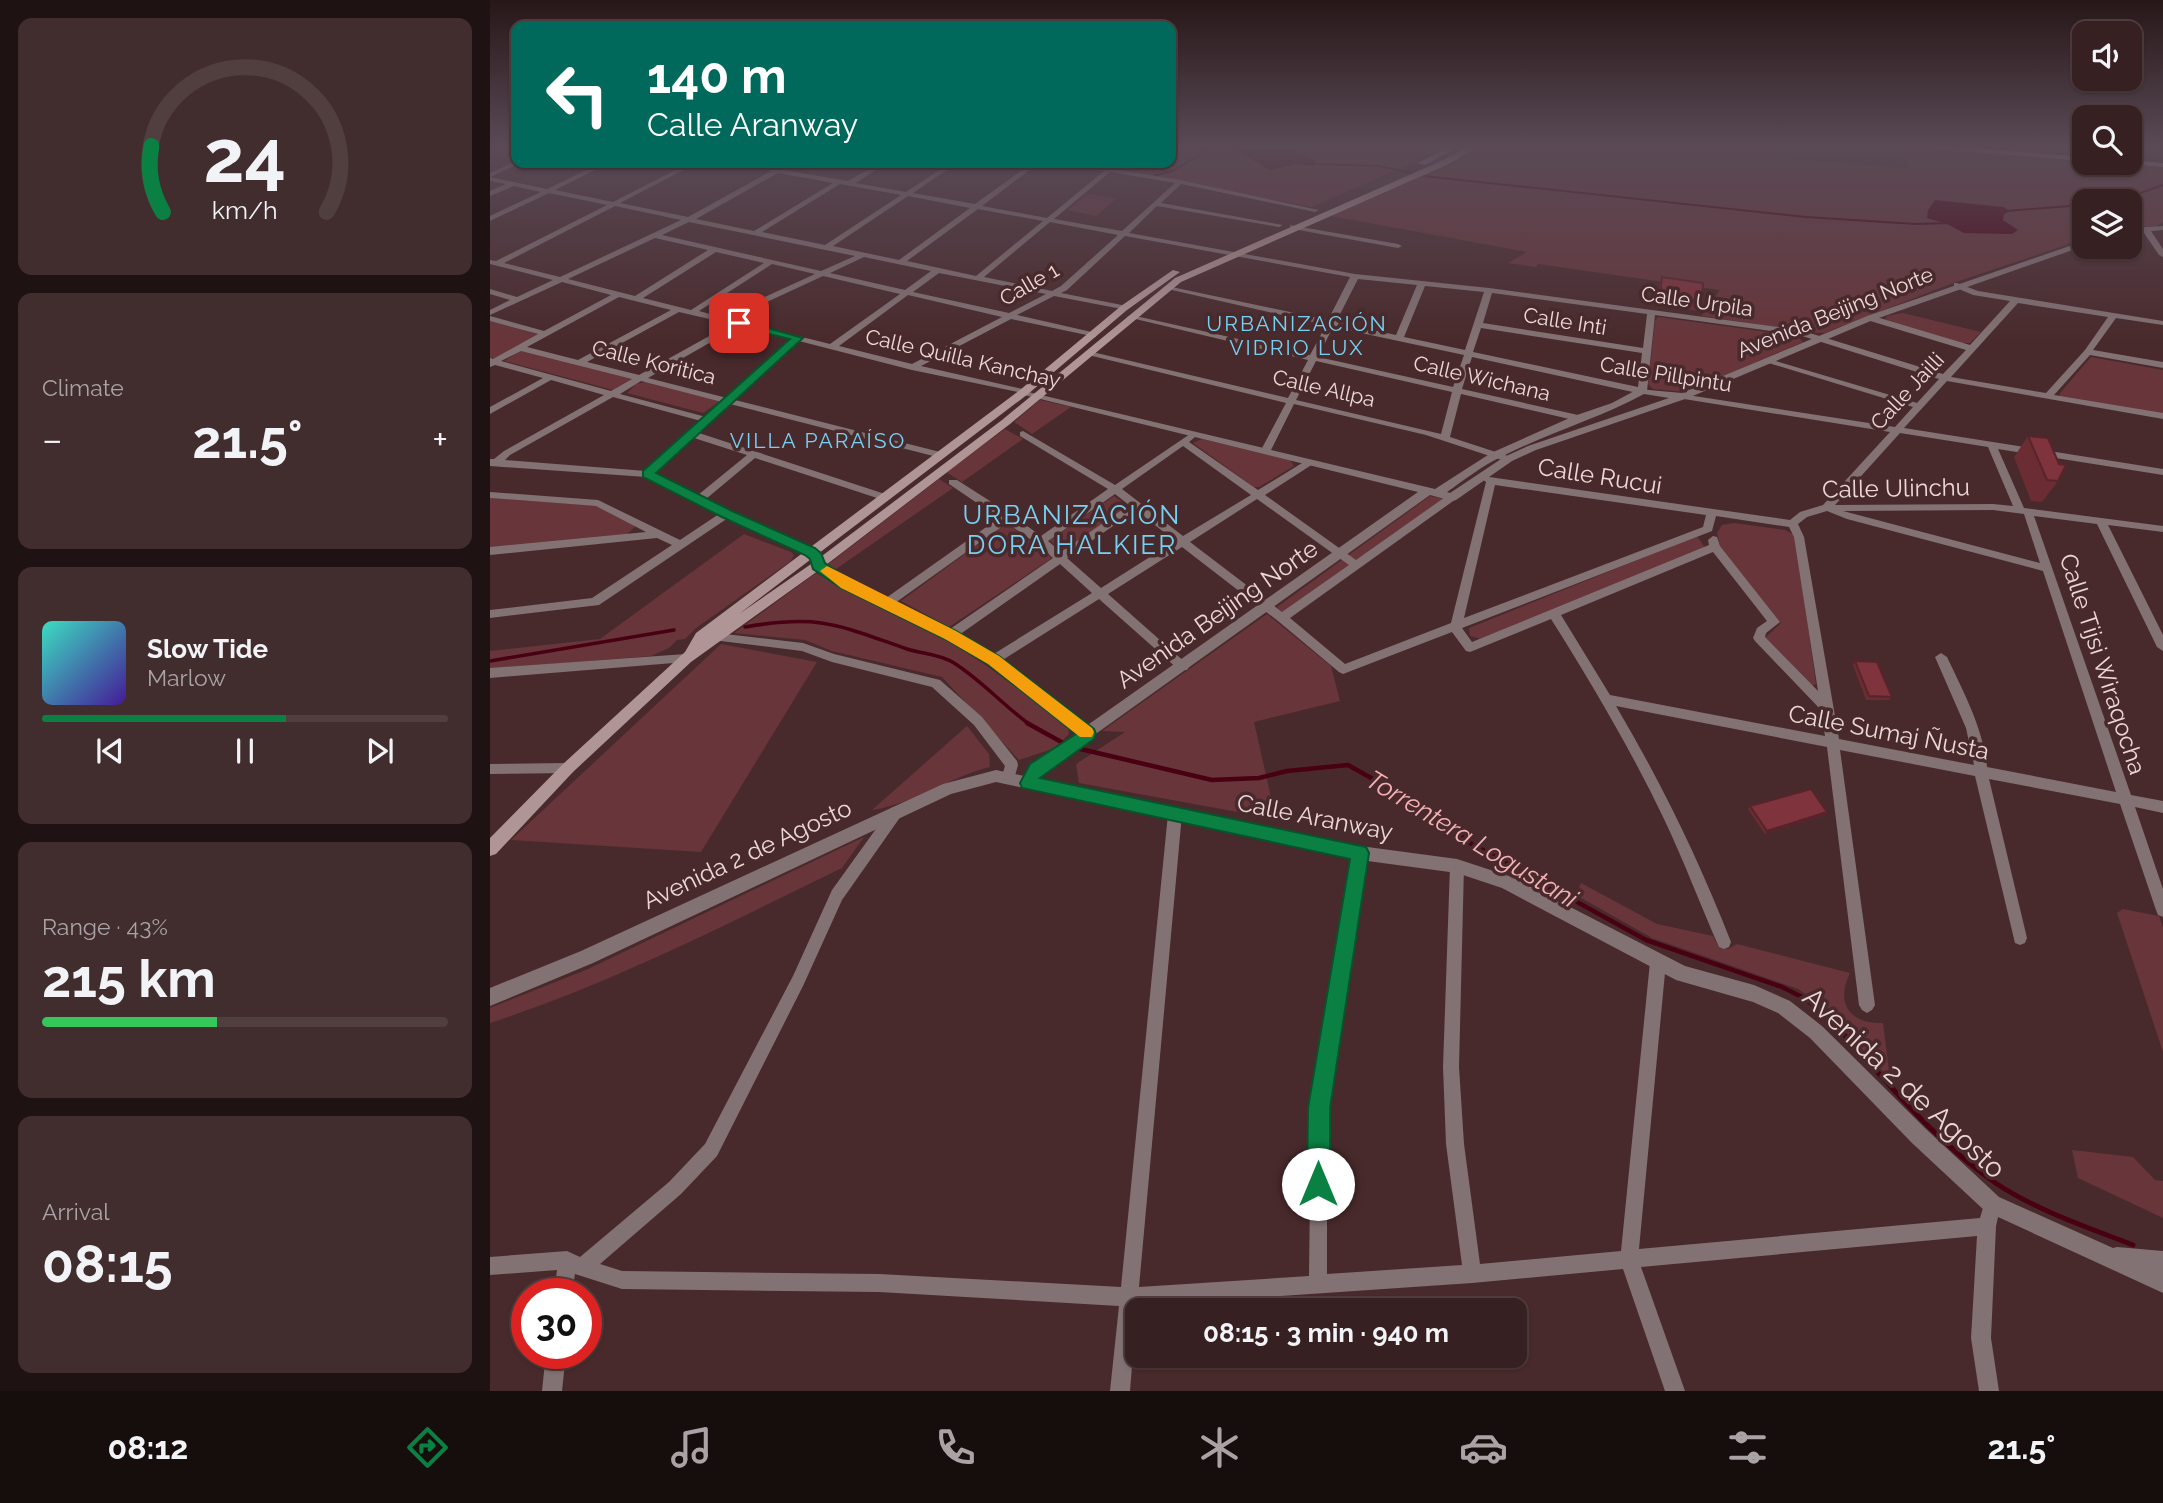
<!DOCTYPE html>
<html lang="en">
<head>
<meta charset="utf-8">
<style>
	body { margin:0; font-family:Raleway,sans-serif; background:#422d2e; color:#f1f3f6; height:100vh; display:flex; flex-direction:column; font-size:26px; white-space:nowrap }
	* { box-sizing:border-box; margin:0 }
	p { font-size:23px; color:#aaa3a5 }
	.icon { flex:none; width:38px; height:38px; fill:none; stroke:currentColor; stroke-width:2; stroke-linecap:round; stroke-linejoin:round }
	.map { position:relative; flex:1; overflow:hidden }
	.side { display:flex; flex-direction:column; gap:18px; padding:18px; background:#1e1212; width:490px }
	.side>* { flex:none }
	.guide { position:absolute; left:21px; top:21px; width:665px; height:147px; border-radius:14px; box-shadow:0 2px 5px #0004,0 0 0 2px #513e3f; background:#00695c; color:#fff; overflow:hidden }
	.controls { position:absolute; left:1582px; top:21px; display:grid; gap:14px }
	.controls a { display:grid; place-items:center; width:70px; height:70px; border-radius:14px; background:#372021; box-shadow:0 2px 5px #0004,0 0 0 2px #513e3f; font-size:35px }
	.speed { position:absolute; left:21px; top:1278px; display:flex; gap:14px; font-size:35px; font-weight:700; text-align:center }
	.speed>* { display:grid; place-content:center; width:91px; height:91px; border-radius:50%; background:#372021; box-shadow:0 2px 5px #0004,0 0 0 2px #513e3f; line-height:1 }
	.speed .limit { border:10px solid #d22; background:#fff; color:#111 }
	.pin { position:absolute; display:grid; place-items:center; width:60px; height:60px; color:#fff; margin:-30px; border-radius:14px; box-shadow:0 4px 10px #0006 }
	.me { position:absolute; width:77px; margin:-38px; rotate:0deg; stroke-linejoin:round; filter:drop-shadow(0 0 5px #0008) }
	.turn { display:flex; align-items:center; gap:24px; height:147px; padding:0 21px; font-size:32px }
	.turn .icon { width:91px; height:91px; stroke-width:2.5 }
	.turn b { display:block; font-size:49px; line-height:60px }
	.big { font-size:52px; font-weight:700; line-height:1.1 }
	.side .card { flex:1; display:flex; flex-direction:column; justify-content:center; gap:10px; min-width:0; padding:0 24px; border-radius:14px; background:#422d2e }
	.side .dial { align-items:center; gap:0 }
	.dial svg { height:182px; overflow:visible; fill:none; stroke:#513e3f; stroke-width:7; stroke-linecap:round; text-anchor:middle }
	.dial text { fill:#f1f3f6; stroke:none }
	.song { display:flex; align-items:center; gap:21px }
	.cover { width:84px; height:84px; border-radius:10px; background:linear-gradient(135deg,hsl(170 70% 55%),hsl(260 70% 35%)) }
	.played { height:7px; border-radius:4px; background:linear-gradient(90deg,#0b8043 60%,#513e3f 60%) }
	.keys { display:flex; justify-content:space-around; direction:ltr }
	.heat { display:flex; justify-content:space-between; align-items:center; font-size:38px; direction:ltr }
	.charge { height:10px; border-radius:5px; background:linear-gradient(90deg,#34c759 43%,#513e3f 0) }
	.trip { position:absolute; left:635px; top:1298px; width:402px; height:70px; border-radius:14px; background:#372021; box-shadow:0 2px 5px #0004,0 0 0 2px #513e3f; font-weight:700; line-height:70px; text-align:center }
	.tab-bar { display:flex; height:112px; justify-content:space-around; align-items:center; background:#160d0d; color:#aaa3a5 }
	.tab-bar .icon { width:49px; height:49px }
	.tab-bar .selected { color:#0b8043 }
	.tab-bar b { font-size:32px; color:#f1f3f6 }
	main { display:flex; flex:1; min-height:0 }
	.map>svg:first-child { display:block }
</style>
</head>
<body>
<main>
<section class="side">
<div class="card dial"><svg viewBox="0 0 100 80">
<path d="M14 69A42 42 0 1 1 86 69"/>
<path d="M14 69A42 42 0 0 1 9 40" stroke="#0b8043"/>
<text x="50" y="56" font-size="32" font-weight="700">24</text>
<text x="50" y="72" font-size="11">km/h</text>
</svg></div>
<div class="card"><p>Climate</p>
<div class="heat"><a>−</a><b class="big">21.5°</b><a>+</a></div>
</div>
<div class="card">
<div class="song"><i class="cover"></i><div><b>Slow Tide</b><p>Marlow</p></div></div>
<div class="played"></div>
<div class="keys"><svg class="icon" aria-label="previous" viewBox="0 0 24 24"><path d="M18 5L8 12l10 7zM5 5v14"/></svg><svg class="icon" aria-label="pause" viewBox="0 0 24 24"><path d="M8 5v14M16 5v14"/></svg><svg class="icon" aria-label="next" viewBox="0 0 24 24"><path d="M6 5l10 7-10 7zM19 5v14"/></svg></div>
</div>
<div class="card"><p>Range · 43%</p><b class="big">215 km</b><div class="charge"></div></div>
<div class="card"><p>Arrival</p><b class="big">08:15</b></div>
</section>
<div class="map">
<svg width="1673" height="1391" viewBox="0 0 1673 1391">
	<rect width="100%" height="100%" fill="#492a2c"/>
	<!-- green -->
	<path fill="#67353a" d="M681 146H961L822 207 589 163H681Z
		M996 146H1200L1201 150 1420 169 1410 146 1594 160V163L1673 167V222L1667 226 1640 228V201H1594V239L1463 283 1334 333H1327L1211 316 1230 290 1048 264 1046 267 1018 263 1037 252 841 216 979 157Z
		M598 194 626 199 606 216 577 210Z
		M1413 313 1491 332 1480 343H1471L1395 320 1397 316Z
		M1168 317 1307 336 1313 342 1196 392 1163 389 1158 384 1165 321Z
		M0 321 46 334 47 335 4 359 0 358Z
		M30 351H34L143 378 123 390 14 361Z
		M1601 357 1673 370V415L1571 397 1569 395 1571 392Z
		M156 382 228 400 229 402 213 413 137 393 146 384Z
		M550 400 581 407 542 434 524 422Z
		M515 429 533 439 472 482 456 472Z
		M712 439 800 460 804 466 769 487H764L703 443Z
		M449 479 463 488 346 569 337 565Z
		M624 496 638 506 572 551 559 540Z
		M940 496 955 499 793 613 787 607Z
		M0 498 108 506 145 524V527L136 535 0 549Z
		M517 523 562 558 459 627 411 601Z
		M1244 523 1295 530 1305 535 1326 684 1322 686 1275 638 1291 623 1230 546 1227 533 1232 525Z
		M254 534 301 552 304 555 301 561 206 628 195 639 187 640 179 648 161 656 0 669V651L110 639Z
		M1207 536 1216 549 991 639 980 636 979 628Z
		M326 573 454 638 497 666 578 726 579 734 565 748 529 760 452 677 342 651 315 640 244 633Z
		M777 614 841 666 850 701 764 722 786 819 589 783 586 764 635 732 612 731Z
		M231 644 327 662 211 852 21 840Z
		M477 726 499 754 500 767C459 777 424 804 382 810Z
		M374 837 352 868C237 924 122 983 0 1023V1008L98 969Z
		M1091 883 1167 924 1223 936 1229 947 1238 949 1247 944 1360 973C1345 1004 1360 1024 1393 1023L1400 1079 1330 1004 1308 989 1162 938 1086 895Z
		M1633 909 1669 916 1673 928V1052L1627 913Z
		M1582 1150 1643 1157 1665 1180 1673 1181V1218L1588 1178Z"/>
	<!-- water -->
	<path fill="#490012" d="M740 146H803L806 152 826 161 825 166 807 164 779 170Z
		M1445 200 1513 207 1520 211 1514 214 1513 220 1528 230 1522 234 1474 233 1457 224 1437 218 1438 210Z"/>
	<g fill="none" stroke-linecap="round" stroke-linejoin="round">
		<!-- stream-far3 -->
		<path stroke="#490012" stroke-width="2" d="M823 164 889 166 942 177 1316 217 1426 224 1461 223
			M664 176 685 170 723 146
			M1628 201 1673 185
			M1516 211 1594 205"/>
		<!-- stream-far2 -->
		<path stroke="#490012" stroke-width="3.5" d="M255 627C330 614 348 625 417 649 433 654 450 654 464 663 491 680 513 705 539 724
			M0 661 184 630"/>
		<!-- stream-far1 -->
		<path stroke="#490012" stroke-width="4.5" d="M537 723 575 744
			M582 747 722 780 769 778 797 771 858 765 947 815 980 843 1156 940 1292 987 1316 999 1341 1021"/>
		<!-- stream -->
		<path stroke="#490012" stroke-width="5" d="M1340 1019C1392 1076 1443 1140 1507 1184 1548 1211 1597 1227 1643 1245"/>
		<!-- minor -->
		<path fill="#837273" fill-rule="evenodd" d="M26 161 31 163 0 177 57 189 111 163H119L65 190 123 202 199 163H207L130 203 198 217 281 171 243 163C257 163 269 167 283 168 290 168 296 163 304 163L294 170 358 181 389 163H396L366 183 416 192 460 163H467L423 193 485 204 542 163H549L492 206 557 218 614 171 574 163H587L690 180 829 210 825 212 691 184 671 203 793 225 789 227 667 206 639 233 865 274 999 288 1310 330 1453 374 1476 350 1377 320V316H1383L1480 345 1520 301 1483 295 1464 287V283H1467L1488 291 1673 321V325L1626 318 1603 350 1673 362V368L1600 355 1564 395 1673 413V419L1457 381 1414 428 1673 469V475L1508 449 1534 508 1673 526V532L1618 525 1673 635V651L1667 647 1607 524 1544 516 1641 795 1673 801V813L1645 807 1673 889V917L1668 915 1666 910 1630 804 1499 779 1537 938 1535 943 1530 945 1525 943 1485 776 1350 750 1385 1005 1382 1010 1377 1013 1372 1010 1369 1005 1337 747 1126 706C1171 782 1209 860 1241 942L1239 947 1234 949 1229 947C1210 904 1194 861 1174 819 1141 750 1102 684 1061 619L980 652 976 651 962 632 853 674 849 672 788 621 692 547 618 594 697 664 699 667 697 670H689L609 599 511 661 602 730 604 734 602 738 598 739 511 673 476 650 340 578 324 568 321 558 316 555 238 518 109 605 0 618V610L102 598 182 545 167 538 0 555V547L156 532 106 506 0 498V492L108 500 190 540 229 514 156 477 0 466V459H4L14 451 114 395 61 380 0 414V407L53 378 5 365 0 367V358L3 359 48 334 0 321V316L54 331 121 295 72 282 0 315V310L20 300 0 294V289L27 297 63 280 0 264V260L6 261 117 205 59 193 0 221V216L51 192 24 186 0 196V191L16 184 0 181V173ZM620 172 685 183 632 231 564 219ZM288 173 343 183 264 231 206 219ZM350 184 411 195 335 245 272 232ZM418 196 480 208 409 260 343 246ZM125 206 191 220 70 277 14 263ZM488 209 553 221 486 276 417 261ZM199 222 365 256 331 271 172 235ZM560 222 628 235 571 286 562 291 494 277ZM635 236 860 277 838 320 677 286 673 288 836 325 820 355 641 315 637 317 818 360 798 398 598 351 594 354 796 403 771 450 776 453 781 450 804 404 936 435 1015 461H1021V457L960 437 971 394 1088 421 1093 418 1088 415 972 389 982 357 1152 394 1157 391 1165 315 1309 335 1449 379 1427 403 1279 359 1272 361 1423 407 1405 427 1191 394V398L1194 399 1400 432 1333 505 1310 512 1300 520 992 476 991 478 996 482 961 623 855 664 800 618 966 499V495H958L866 560 775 495 823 464V460H817L768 490 699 442 705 437 700 434 625 485 533 431 530 432V436L618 489 551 536 522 515 467 480H459V484L509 518 396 598 333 563 330 553 324 549 216 499 265 458 390 499H398V495L209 433 240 404 451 458 454 457V453L245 400 309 341 422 370 537 394V390L431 366 521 319 606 337V333L527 315 564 296 637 310V306L571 293 577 290ZM165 238 218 250 145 296 78 279ZM226 252 274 263 201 310 153 298ZM374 257 441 271 415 290 340 273ZM282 264 325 274 231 317 209 311ZM449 273 556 294 519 313 423 292ZM333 276 410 294 340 344 240 319ZM868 279 927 285 906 335 846 322ZM935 286 994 292 975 350 914 337ZM1002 293 1157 314 1153 348 993 323ZM418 295 512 317 422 364 349 346ZM129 297 181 310 88 360 37 347ZM1528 303 1618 317 1595 350 1556 393 1461 377ZM189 312 241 324 149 375 97 362ZM249 326 301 339 237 398 158 378ZM843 327 974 355 963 387 828 357ZM991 328 1152 353 1148 387 983 352ZM31 351 142 379 121 391 11 361ZM826 361 962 392 951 434 806 400ZM151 381 232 402 216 417 130 394ZM123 397 211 421 156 471 15 460 20 455ZM1410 433 1498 447 1523 506 1503 504 1345 505ZM204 438 257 455 208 495 165 473ZM693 446 761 495 693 536 632 489ZM1005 485 1216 515 1213 527 974 618ZM625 494 639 505 571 552 558 541ZM767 499 859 565 792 612 700 542ZM646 510 685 541 611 588 577 558ZM1503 510 1534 514 1550 563 1353 511ZM1337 511 1357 519 1553 571 1626 792 1497 767C1493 728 1474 693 1457 657L1451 653 1445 657 1476 728 1484 765 1349 739 1314 537 1308 524 1317 517ZM1226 516 1299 527 1304 537 1328 691 1275 637 1276 633 1290 622 1230 546 1227 537 1223 536 1218 540 1219 545 982 642 972 628 1222 531ZM517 523 547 544 563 558 460 629 405 603ZM1223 552 1277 621 1267 628 1263 638 1265 641 1331 710 1335 736 1120 695 1071 615ZM570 564 602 593 502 655 469 635Z
			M800 225 908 244 912 246 908 248 803 229H800Z
			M1653 228H1659L1673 249V257L1669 255 1652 230Z
			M218 632 313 643 344 654 450 680 492 717 527 761 528 765 523 783 518 784 513 783 511 779 515 766 484 725 442 687 342 662 312 651 214 639 212 636 214 633Z
			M196 654 202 658 196 662 0 678V668Z
			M78 763 83 764 85 768 83 772 78 773 0 774V764Z
			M406 806 411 808 413 812 411 816 352 900 313 986 227 1156 191 1194 110 1264 132 1271 389 1274 631 1287 678 814 680 810 685 808 690 810 692 814 649 1287 819 1276 821 1108 863 853 865 849 870 847 875 849 877 853 837 1108V1274L972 1265 956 1144 953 1067 960 866 962 862 967 860 972 862 974 866 969 1067 974 1144 990 1264 1131 1251 1160 962 1163 957 1168 955 1173 957 1176 962 1149 1249 1490 1218 1496 1198 1502 1195 1508 1198 1511 1204 1506 1226 1501 1338 1509 1391H1489L1481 1338 1487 1236 1151 1267 1195 1391H1175L1133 1269 982 1283 647 1306 640 1391H620L629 1306 389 1292 132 1289 85 1274 82 1293H64L67 1270 0 1275V1257L77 1251 90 1257 179 1182 215 1144 303 976 342 890 401 808Z
			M56 1353H76L72 1391H52Z"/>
		<!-- tertiary -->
		<path fill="#837273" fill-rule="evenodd" d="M1673 226V230L1640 233V228Z
			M1594 241V246L1383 320 1198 398 1046 450 1022 461 966 500 962 501 940 495 551 773 548 779 870 846 967 859 1022 877 1195 966 1264 985 1300 1001 1332 1026 1436 1129 1509 1197 1623 1248 1627 1247 1673 1251V1293L1495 1211 1422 1143 1320 1038 1288 1013 1263 1002 1186 980 1012 888 967 873 870 860 506 782 461 794 103 963 0 1006V988L91 951 453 784 506 770 534 776 541 765 928 492 530 394V390L945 489 1001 453 1084 416 1122 403 1148 389 1192 393 1377 316ZM1154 394 1179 398 1038 446 1014 457 960 493 957 492C974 480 992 466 1011 457 1057 433 1108 419 1154 394Z"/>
		<!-- secondary -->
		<path fill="#b09596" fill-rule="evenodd" d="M960 146H970L935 165 928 163Z
			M980 146H990L957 165 691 282 520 424 332 568 201 662 83 772 6 854 0 856V838L73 764 195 652 206 633 530 390 631 306 683 270 690 272 637 310 538 394 249 614 324 562 512 420 685 278 951 161Z
			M1430 146H1462L1594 157V161L1434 148Z
			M1640 160 1673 163V167L1637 164Z"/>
	</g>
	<!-- wall -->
	<path fill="#6c2c34" d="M1172 277 1212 301 1208 311 1167 305 1169 287Z
		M1538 436 1568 481 1552 502 1541 501 1524 457Z
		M1365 661 1402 697 1399 700H1376L1363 665Z
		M1260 806 1337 812 1335 815 1275 834 1258 809Z"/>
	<!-- shaded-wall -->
	<path fill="#58242b" d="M1337 812 1335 815 1275 834 1277 831Z"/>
	<!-- building -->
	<path fill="#7e333d" stroke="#58242b" stroke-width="2" d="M1172 277 1213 283 1212 301 1170 295Z
		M1538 436 1558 438 1569 464 1576 465 1568 481 1557 480Z
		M1365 661 1387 662 1402 697 1379 696Z
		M1321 789 1337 812 1277 831 1260 806Z"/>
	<!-- sky -->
	<linearGradient id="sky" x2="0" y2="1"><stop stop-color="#281718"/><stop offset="0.43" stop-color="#594a56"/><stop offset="1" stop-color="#594a56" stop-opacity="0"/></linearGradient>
	<rect width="1673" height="341" fill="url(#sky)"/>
	<!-- route -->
	<path fill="#0b8043" stroke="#07532c" stroke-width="2" d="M249 320 313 338 166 473 242 511 325 548 331 553 335 563 361 581 466 631 509 656 604 729 606 734 604 739 550 778 876 847 879 853 840 1108V1184L836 1192 828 1195 820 1192 817 1184 818 1108 860 859 532 788 530 783 540 764 586 734 498 664 455 639 351 588 323 569 320 559 315 555 232 517 153 477V471L300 339 245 326V321Z"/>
	<!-- slow -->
	<path fill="#f59e0b" d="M337 566 466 631 509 656 602 728 604 732 602 737H590L498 664 455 639 351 588 330 571Z"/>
	<g text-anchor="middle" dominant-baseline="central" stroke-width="7" stroke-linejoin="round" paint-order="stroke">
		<!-- far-street labels -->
		<g font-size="21" fill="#ecd7d8" stroke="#492a2c">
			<text transform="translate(539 284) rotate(-30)">Calle 1</text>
			<text transform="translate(1207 301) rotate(8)">Calle Urpila</text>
			<text transform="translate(1345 312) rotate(-22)">Avenida Beijing Norte</text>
			<text transform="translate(1075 321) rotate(9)">Calle Inti</text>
			<text transform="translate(473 358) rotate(13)">Calle Quilla Kanchay</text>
			<text transform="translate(164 362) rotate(14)">Calle Koritica</text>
			<text transform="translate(1176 374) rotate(9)">Calle Pillpintu</text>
			<text transform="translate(992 378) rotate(13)">Calle Wichana</text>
			<text transform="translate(834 388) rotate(13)">Calle Allpa</text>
			<text transform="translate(1417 391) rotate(-47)">Calle Jailli</text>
		</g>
		<!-- far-neighbourhood labels -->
		<g font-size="21" letter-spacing="2" fill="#75d1f3" stroke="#492a2c">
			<text x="807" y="323">URBANIZACIÓN<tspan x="807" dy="24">VIDRIO LUX</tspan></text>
			<text x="328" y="440">VILLA PARAÍSO</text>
		</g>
		<!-- street labels -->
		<g font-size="24" fill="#ecd7d8" stroke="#492a2c">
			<text transform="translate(1110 476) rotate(9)">Calle Rucui</text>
			<text transform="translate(1406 488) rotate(-1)">Calle Ulinchu</text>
			<text transform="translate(727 614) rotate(-35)">Avenida Beijing Norte</text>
			<text transform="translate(1613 664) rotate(72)">Calle Tijsi Wiraqocha</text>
			<text transform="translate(1399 732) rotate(11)">Calle Sumaj Ñusta</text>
			<text transform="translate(825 817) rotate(11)">Calle Aranway</text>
			<text transform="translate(257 854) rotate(-25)">Avenida 2 de Agosto</text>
		</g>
		<!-- neighbourhood labels -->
		<g font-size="26" letter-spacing="2" fill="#75d1f3" stroke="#492a2c">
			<text x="582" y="515">URBANIZACIÓN<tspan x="582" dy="30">DORA HALKIER</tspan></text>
		</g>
		<!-- water labels -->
		<g font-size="26" font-style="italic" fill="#f4b0b4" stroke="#492a2c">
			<text transform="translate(982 839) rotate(31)">Torrentera Logustani</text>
		</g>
		<!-- near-street labels -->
		<g font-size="28" fill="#ecd7d8" stroke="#492a2c">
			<text transform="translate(1414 1083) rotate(43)">Avenida 2 de Agosto</text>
		</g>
	</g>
</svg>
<div class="controls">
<a><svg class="icon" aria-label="sound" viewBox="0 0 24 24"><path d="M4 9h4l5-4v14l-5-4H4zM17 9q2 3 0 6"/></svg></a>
<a><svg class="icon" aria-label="search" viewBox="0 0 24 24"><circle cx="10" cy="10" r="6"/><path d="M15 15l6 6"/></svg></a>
<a><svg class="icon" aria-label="layers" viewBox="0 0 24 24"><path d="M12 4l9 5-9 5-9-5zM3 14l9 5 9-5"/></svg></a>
</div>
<div class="speed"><div class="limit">30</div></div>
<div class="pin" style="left:249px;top:323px;background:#d93025"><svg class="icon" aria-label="arrive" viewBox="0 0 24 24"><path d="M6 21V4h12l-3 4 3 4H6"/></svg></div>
<svg class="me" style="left:828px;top:1184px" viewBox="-20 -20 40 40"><circle r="19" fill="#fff"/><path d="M0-13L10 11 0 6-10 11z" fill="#0b8043"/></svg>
<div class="trip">08:15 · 3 min · 940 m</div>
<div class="guide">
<div class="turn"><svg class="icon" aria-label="left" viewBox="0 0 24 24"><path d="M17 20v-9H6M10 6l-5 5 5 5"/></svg><div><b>140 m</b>Calle Aranway</div></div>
</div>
</div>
</main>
<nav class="tab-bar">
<b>08:12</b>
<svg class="icon selected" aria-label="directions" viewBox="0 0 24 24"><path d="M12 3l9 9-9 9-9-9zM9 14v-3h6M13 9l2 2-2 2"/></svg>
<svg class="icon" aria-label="music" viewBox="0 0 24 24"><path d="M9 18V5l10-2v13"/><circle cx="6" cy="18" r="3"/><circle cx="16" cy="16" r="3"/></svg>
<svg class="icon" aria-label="phone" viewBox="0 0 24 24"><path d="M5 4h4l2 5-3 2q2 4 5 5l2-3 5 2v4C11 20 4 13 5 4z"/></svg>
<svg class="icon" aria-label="climate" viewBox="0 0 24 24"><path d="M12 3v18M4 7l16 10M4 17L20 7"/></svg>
<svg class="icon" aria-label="car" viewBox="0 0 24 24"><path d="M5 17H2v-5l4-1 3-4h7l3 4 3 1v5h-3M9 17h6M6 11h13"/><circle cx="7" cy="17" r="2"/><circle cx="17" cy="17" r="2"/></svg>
<svg class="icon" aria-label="filters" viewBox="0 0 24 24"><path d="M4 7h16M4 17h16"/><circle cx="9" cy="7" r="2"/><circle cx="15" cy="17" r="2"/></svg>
<b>21.5°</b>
</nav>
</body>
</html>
